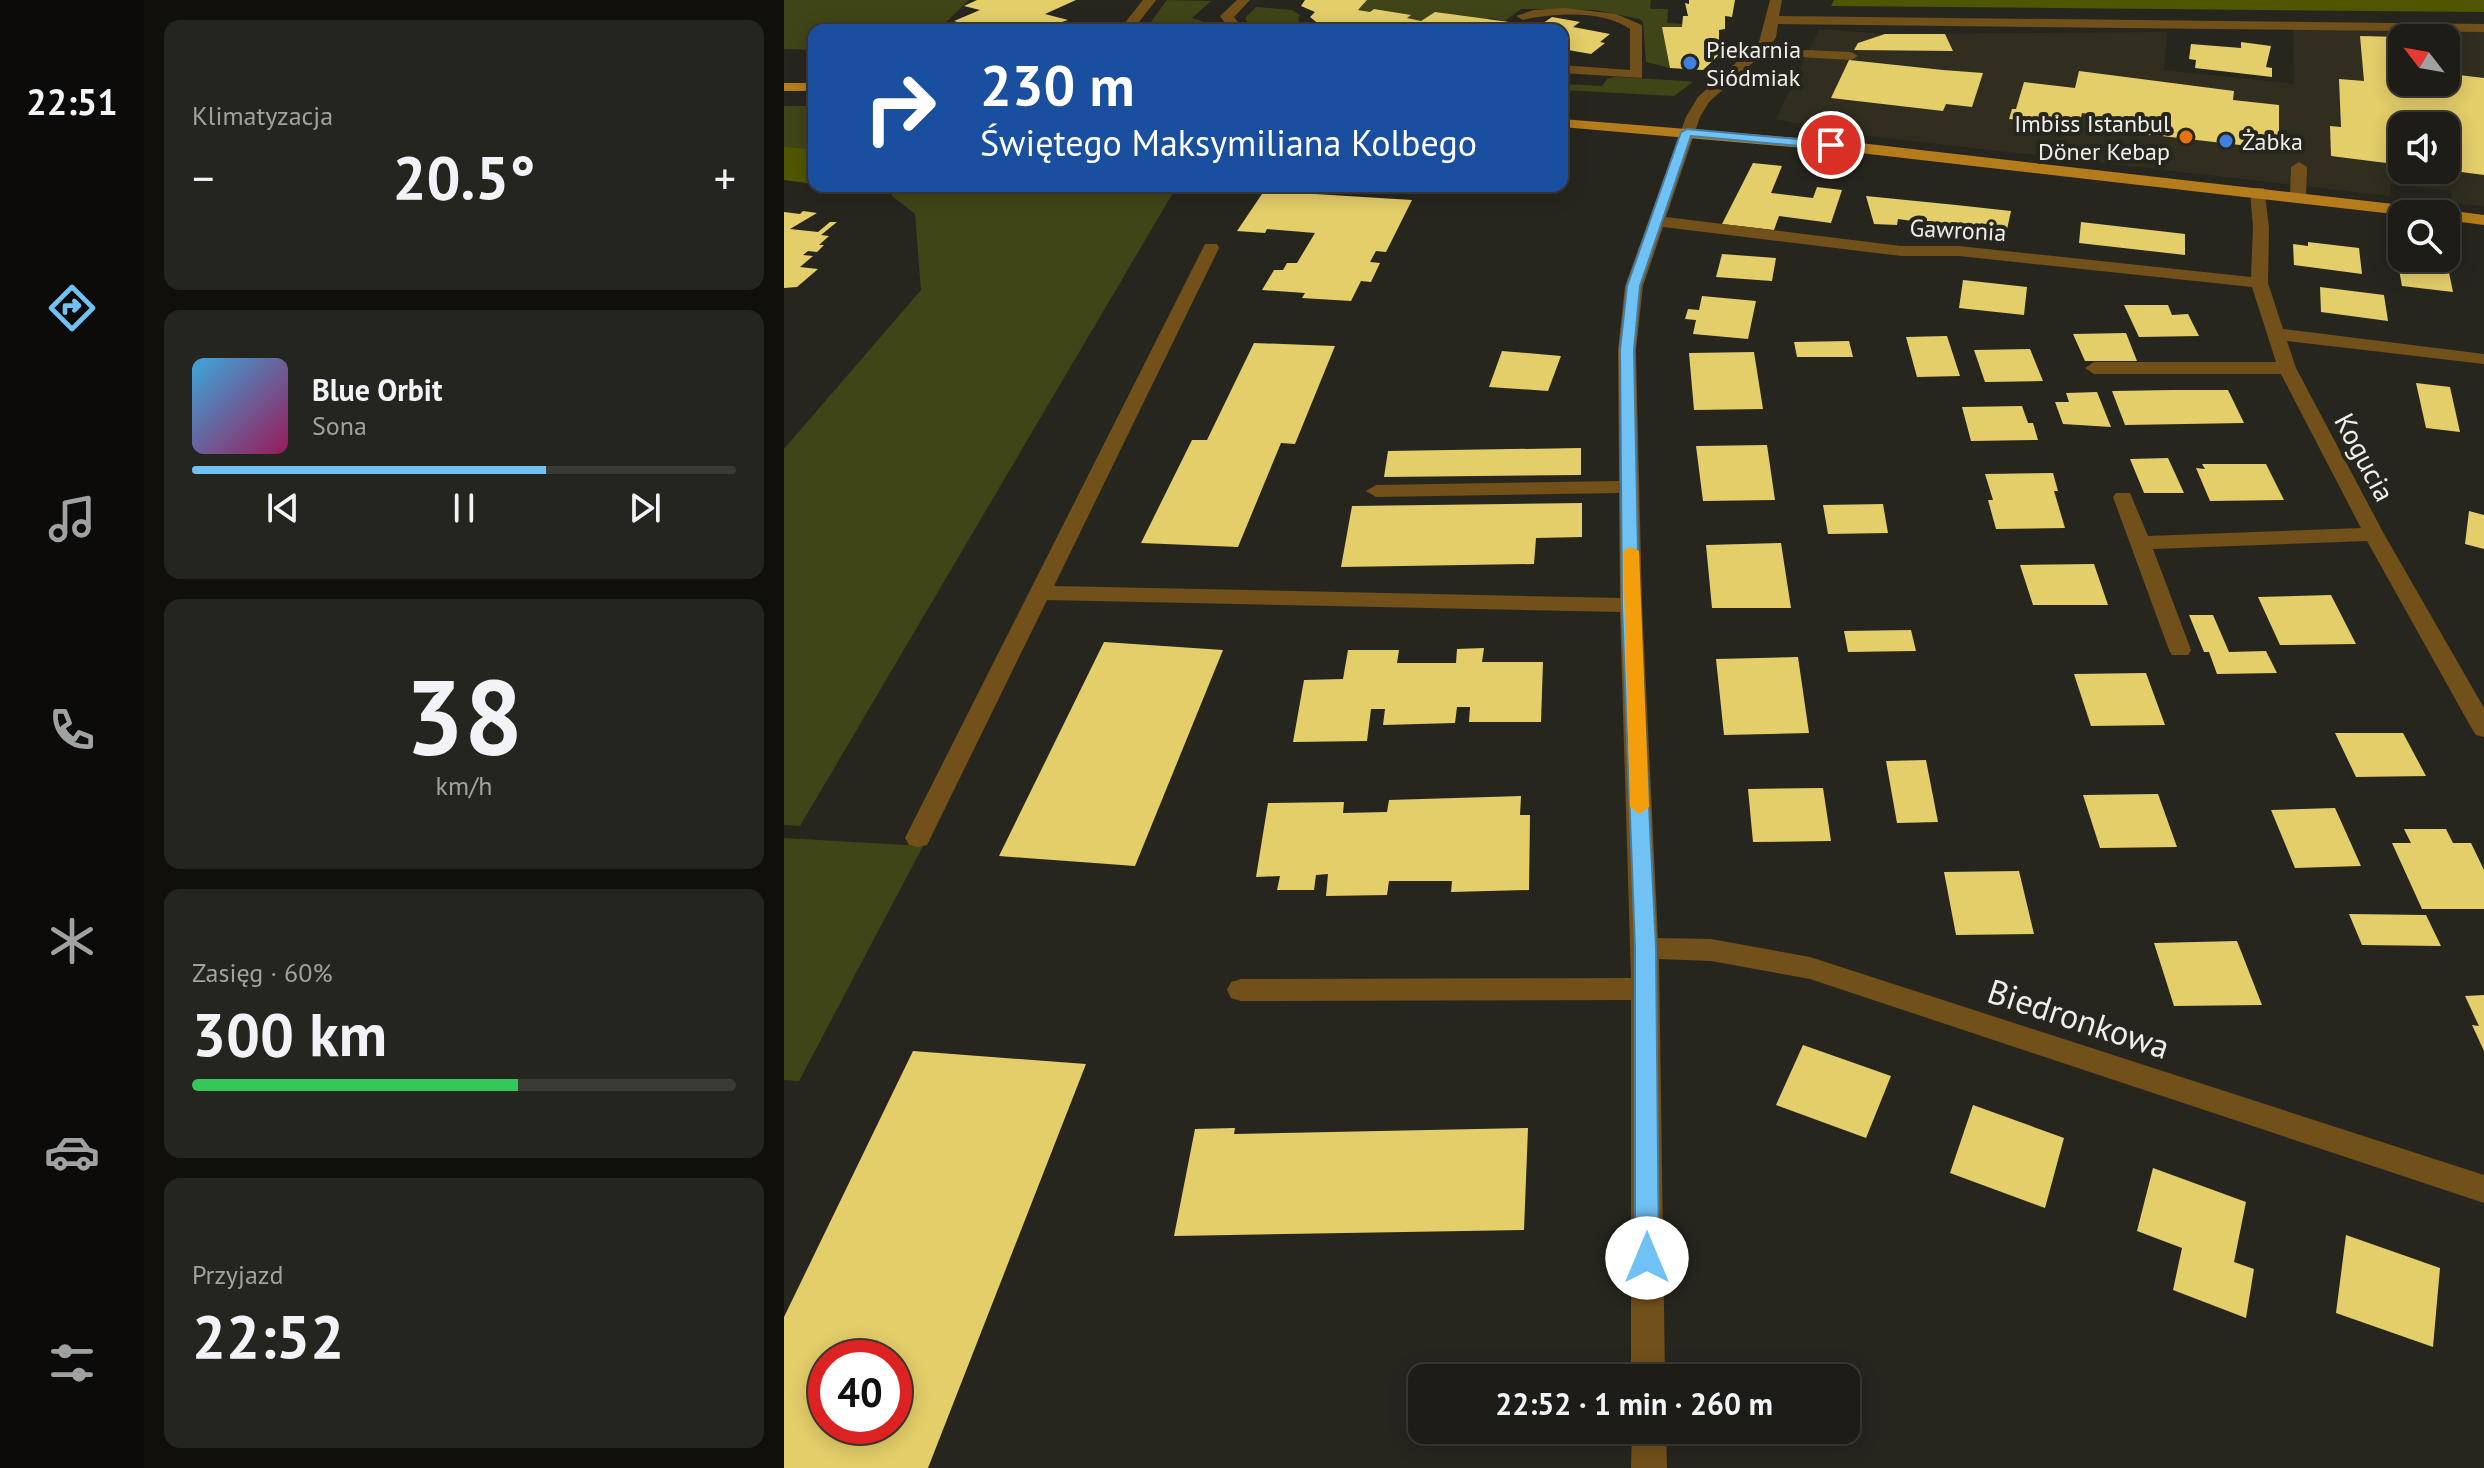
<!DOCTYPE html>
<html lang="pl">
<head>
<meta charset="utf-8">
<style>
	body { margin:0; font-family:"PT Sans",sans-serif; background:#25251f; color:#f1f3f6; height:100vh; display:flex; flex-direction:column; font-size:30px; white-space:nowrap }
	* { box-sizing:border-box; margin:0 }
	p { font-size:26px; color:#a0a1a1 }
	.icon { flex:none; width:44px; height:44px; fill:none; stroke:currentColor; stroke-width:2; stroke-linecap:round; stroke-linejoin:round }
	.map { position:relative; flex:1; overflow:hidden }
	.side { display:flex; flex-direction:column; gap:20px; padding:20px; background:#100f0c; width:640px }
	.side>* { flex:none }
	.guide { position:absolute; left:24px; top:24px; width:760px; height:168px; border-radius:16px; box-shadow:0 4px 20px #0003,0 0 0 2px #3b3a35; background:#1a4fa0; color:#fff; overflow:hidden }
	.needle { width:52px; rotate:301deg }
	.controls { position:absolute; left:1604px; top:24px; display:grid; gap:16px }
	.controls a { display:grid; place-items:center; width:72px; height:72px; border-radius:16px; background:#1d1c16; box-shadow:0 4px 20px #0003,0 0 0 2px #3b3a35; font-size:40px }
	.speed { position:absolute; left:24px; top:1340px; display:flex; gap:16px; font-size:40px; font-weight:700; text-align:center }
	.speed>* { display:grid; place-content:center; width:104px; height:104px; border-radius:50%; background:#1d1c16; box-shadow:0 4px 20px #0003,0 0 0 2px #3b3a35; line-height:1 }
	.speed .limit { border:12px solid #d22; background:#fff; color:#111 }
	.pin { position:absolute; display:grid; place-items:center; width:68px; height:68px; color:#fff; margin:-34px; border:4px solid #fff; border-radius:50%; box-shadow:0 2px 8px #0007 }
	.me { position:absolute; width:88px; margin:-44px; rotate:0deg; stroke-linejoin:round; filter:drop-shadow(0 0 6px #0008) }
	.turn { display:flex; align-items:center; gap:28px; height:168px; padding:0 40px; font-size:36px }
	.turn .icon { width:104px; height:104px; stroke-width:2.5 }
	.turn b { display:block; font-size:56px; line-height:68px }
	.big { font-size:60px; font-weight:600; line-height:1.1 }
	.side .tile { flex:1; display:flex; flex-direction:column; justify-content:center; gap:12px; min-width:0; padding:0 28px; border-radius:16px; background:#25251f }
	.side .dial { align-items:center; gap:0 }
	.dial b { font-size:104px; line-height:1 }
	.song { display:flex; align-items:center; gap:24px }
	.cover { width:96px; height:96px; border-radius:12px; background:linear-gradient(135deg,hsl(200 70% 55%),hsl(330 70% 35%)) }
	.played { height:8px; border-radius:4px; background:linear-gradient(90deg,#70c1f4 65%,#3b3a35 65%) }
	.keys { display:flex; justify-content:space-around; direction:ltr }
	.heat { display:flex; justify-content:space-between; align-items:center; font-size:44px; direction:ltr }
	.charge { height:12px; border-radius:6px; background:linear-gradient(90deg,#34c759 60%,#3b3a35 0) }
	.trip { position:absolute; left:624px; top:1364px; width:452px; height:80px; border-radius:16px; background:#1d1c16; box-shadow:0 4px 20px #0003,0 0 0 2px #3b3a35; font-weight:600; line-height:80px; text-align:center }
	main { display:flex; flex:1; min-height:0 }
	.tab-bar { display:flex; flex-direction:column; width:144px; justify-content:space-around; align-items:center; background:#0c0b09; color:#a0a1a1 }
	.tab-bar .icon { width:56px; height:56px }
	.tab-bar .active { color:#70c1f4 }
	.tab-bar b { font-size:36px; color:#f1f3f6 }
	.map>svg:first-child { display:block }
</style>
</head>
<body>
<main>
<nav class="tab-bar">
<b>22:51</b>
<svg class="icon active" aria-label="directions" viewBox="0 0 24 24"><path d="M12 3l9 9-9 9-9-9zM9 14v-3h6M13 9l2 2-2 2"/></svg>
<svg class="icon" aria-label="music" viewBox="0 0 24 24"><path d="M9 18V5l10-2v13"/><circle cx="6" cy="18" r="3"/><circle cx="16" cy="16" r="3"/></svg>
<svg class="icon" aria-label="phone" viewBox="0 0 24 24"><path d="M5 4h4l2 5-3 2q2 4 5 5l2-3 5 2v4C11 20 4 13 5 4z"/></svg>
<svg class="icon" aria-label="climate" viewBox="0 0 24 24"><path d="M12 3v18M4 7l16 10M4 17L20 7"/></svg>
<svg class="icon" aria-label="car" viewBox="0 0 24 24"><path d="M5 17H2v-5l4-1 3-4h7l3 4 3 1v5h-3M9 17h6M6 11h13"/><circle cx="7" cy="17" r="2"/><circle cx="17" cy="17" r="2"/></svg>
<svg class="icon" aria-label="filters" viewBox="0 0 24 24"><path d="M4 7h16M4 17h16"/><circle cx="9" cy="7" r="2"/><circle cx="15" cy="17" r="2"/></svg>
</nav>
<section class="side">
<div class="tile"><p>Klimatyzacja</p>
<div class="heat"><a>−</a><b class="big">20.5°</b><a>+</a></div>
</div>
<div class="tile">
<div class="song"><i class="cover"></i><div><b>Blue Orbit</b><p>Sona</p></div></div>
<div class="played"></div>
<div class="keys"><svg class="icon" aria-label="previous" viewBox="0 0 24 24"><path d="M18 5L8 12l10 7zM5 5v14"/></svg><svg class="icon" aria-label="pause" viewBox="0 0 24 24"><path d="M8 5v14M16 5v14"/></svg><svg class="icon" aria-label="next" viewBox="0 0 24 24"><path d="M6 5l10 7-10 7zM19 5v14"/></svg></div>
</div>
<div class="tile dial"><b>38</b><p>km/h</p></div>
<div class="tile"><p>Zasięg · 60%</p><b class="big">300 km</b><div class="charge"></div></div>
<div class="tile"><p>Przyjazd</p><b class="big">22:52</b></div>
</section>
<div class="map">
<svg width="1700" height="1468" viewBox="0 0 1700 1468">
	<rect width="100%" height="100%" fill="#27261e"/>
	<!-- built -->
	<path fill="#312e20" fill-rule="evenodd" d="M1509 25 1700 28V206L1669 203 1666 191 1606 184V196L1077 135 992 119 1035 29 1101 34 1383 32 1380 70 1510 84ZM1618 38H1662V82H1618ZM1618 126H1662V170H1618Z"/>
	<!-- green -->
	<path fill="#404517" d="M0 0H185L154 30H30V50L0 49Z
		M383 0 427 1 408 18 423 23 433 30H361Z
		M583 0H867L866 9H884L883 23 899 24 898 27H878L886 68 862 62 859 22 856 19 811 10 737 9 721 21 706 18 702 21 651 12 637 21 623 18 626 15 591 9 586 12 574 10Z
		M472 7 508 10 516 15 514 20 524 30 467 29 461 18Z
		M831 77 902 81 909 82 890 96 778 90V84L818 86 823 79Z
		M0 106H30V152L0 149Z
		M107 186H393L16 826 0 825V449L137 290 131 214 108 196Z
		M0 838 139 846 15 1081 0 1080Z"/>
	<!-- forest -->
	<path fill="#505600" d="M1050 0H1700V12L1047 6Z
		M0 147 30 150V184L0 180Z"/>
	<!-- building -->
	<path fill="#e4ce6a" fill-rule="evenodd" d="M193 0H292L261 14 284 20 252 30H190L182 28 187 26 170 21 196 10 180 6Z
		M521 0H583L574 10 586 12 590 9 627 15 623 18 637 21 651 12 755 26 768 17 796 22 789 27 826 34 816 42 821 43 807 54 778 49V30H553L543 28 546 26 536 25 526 17 531 12 517 6Z
		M905 0H951L948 17 941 16V29L935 30V48L940 50 919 70 886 68 878 27H898L899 16H904L901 3 905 4Z
		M1101 34H1161L1169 51 1070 50 1074 43Z
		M1576 36 1618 37V82H1662V41L1669 42 1675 75 1700 78V175L1662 170V126H1618V165L1547 156 1546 126 1557 127 1555 79 1580 81Z
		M1457 42 1487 46 1482 67 1488 68V77L1411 68 1412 60 1405 59 1407 44 1457 48Z
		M1065 60 1159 70 1199 73 1188 107 1162 104 1159 111 1047 98Z
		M1295 71 1450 91 1449 100 1495 105V138H1491V149L1308 128 1310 115 1298 113 1295 127 1225 119 1228 109H1232L1240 82 1291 88Z
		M969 163 998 166 987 193 1029 198 1033 187 1058 190 1047 223 995 216 990 230 938 224Z
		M480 191 628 200 602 252 592 251 586 262 596 263 587 282 577 281 567 301 518 298 521 293 478 290 490 270H499L503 263H513L531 233 483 229 481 233 453 231Z
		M1082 196 1172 205 1227 211 1222 234 1114 219 1113 225 1090 224Z
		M19 211 33 213 6 229 34 232 46 222H53L37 235 45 236 35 245H40L33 252 24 251 19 255 29 256 16 267 34 269 13 287 0 288V212L16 214Z
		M1297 222 1401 234V255L1295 243Z
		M1524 242 1575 248 1578 274 1510 265 1509 244 1524 246Z
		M1612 253 1618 254V258H1662L1669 292 1618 286Z
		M938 254 992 258 988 281 932 277Z
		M1179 280 1243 287 1240 315 1175 308Z
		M1536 287 1600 295 1604 321 1537 312Z
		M918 296 972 301 964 339 909 334 912 320 901 319 904 309 915 310Z
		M1340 305H1384L1388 315 1404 314 1415 336 1355 337Z
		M1342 333 1353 361H1301L1289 334Z
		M1163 336 1176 376 1133 377 1122 337Z
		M1065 341 1069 357H1013L1010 342Z
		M470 343 551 346 511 444 497 443 454 547 357 543 408 440H423Z
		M1246 349 1259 381 1201 382 1190 350Z
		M718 351 777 356 764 391 705 387Z
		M970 352 979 409 910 410 905 353Z
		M1632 383 1666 387 1676 432 1642 428Z
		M1389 390H1444L1460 423 1341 425 1328 391Z
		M1313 392 1327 427 1279 424 1271 402H1285L1282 393Z
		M1238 406 1244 423H1249L1254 440 1187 441 1178 407Z
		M983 445 991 500 919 501 912 446Z
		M797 448V475L600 477 604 451Z
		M1384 458 1400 493H1360L1346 459Z
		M1418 464H1482L1500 500 1426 501 1412 468 1421 469Z
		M1269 473 1274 491H1270L1281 528 1212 529 1204 500H1209L1201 474Z
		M798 503V537L752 538 750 564 557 567 568 506Z
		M1099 504 1104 533 1044 534 1039 505Z
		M1685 511 1700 515V549L1681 544Z
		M997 543 1007 608H928L922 545Z
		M1310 564 1324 605H1249L1236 565Z
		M1547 595 1572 644 1496 645 1474 597Z
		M1405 615H1429L1445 652 1482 651 1493 673 1433 674 1425 652H1420Z
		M1127 630 1132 651 1064 652 1060 631Z
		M320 642 439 650 351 866 215 856Z
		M700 648 698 662H759L757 722H685L686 707H673L671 723 599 725 601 709H587L583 741 509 742 520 680 559 679 564 650H615L613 663H672L673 649Z
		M1014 657 1025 733 940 735 932 659Z
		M1362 673 1381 725 1307 726 1290 674Z
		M1551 733H1619L1642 776 1572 777Z
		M1142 760 1154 822 1113 823 1102 761Z
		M1039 788 1047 841 969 842 964 789Z
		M1374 794 1393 847 1316 848 1299 795Z
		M737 796 736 815H746L745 890 667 892 668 881H605L603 895 542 896 544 874 532 875 530 890H493L496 876 472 877 484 803 560 802 559 813 603 812 605 800Z
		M1551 808 1577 866 1511 868 1487 810Z
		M1620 829H1662L1669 843H1687L1700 870V909H1638L1608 843H1627Z
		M1235 871 1250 934 1172 935 1160 872Z
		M1565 914 1642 915 1657 946 1578 945Z
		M1453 941 1478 1005 1390 1006 1370 943Z
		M1700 995V1051L1688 1025 1695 1026 1681 996Z
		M1019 1045 1107 1076 1082 1138 992 1105Z
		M129 1051 302 1064 144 1468H0V1317ZM42 1358H110V1426H42Z
		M1189 1105 1280 1138 1261 1208 1166 1173Z
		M451 1128 450 1134 744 1128 740 1230 390 1236 411 1129Z
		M1369 1168 1462 1202 1450 1262 1470 1269 1462 1318 1389 1290 1398 1248 1353 1231Z
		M1562 1235 1656 1268 1649 1347 1552 1313Z"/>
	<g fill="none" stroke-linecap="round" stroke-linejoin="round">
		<!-- minor -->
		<path fill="#72501a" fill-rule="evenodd" d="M359 0H372L349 30H335Z
			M453 0H466L450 17 460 30H446L436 16Z
			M986 0H998L995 16 1700 24V32L994 24 992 37 985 48 925 102 916 117 882 217 1117 246H1175L1467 277 1469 227 1466 191 1468 188H1480L1485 227 1484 283 1499 329 1700 354V364L1503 341 1512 368 1600 534 1700 708V737L1692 735 1688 729 1583 541 1369 549 1407 650 1404 655H1388L1385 650 1329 497 1332 493H1346L1364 536 1577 528 1497 374H1310L1301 368 1310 362H1492L1468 287 1175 256H1117L879 227 859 286 852 350 858 605 874 938 927 939 1026 957 1700 1175V1203L1026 979 927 961 875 959 881 1378H847V1000L457 1001 447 998 443 990 447 982 457 979 847 978 836 612 263 600 143 845 134 847 125 845 121 838 421 244H433L435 248 270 586 836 598 835 493 592 497 582 491 592 485 835 481 834 350 841 286 902 117 914 97 975 42Z
			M781 8 832 14 858 25V78L778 73V65L846 70V29C819 10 771 13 739 20L732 16 750 10Z
			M1021 50 1067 52 1074 56 1067 60 1016 57 1014 54Z
			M1515 162 1523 167 1522 196 1514 201 1506 196 1507 167Z
			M848 1430H882L883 1468H847Z"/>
		<!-- major -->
		<path fill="#b47c1b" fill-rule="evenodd" d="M0 83H30V91H0Z
			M778 119 1076 143 1662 210 1700 215V225L1662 220V214L1618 215 1076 153 778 127Z"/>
	</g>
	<!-- route -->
	<path fill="#70c1f4" stroke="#497d9f" stroke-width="2" d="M903 129 1047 142 1053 145 1047 149 907 136 856 286 850 350 855 605 872 948 875 1258 872 1266 863 1270 854 1266 851 1258V948L838 605 836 350 843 286 897 132Z"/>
	<!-- slow -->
	<path fill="#f59e0b" d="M847 547 855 551 865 807 855 814 846 807 839 551Z"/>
	<!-- markers -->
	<g fill="#3f7fe0" stroke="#27261e" stroke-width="3">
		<circle cx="906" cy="63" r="8"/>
		<circle cx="1442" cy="141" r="8"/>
	</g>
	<circle fill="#e8710a" stroke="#27261e" stroke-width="3" cx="1402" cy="137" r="8"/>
	<g text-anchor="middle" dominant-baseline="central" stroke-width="8" stroke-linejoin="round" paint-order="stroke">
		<!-- far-poi labels -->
		<g font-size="24" fill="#efeee9" stroke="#27261e" text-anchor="start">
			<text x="922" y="49">Piekarnia<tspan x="922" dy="28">Siódmiak</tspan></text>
			<text x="1386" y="123" text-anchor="end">Imbiss Istanbul<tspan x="1386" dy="28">Döner Kebap</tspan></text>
			<text x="1458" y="141">Żabka</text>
		</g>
		<!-- far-street labels -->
		<g font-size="24" fill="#efeee9" stroke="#27261e">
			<text transform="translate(1174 230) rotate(3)">Gawronia</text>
		</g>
		<!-- street labels -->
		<g font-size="28" fill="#efeee9" stroke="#27261e">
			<text transform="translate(1581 457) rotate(62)">Kogucia</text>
		</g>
		<!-- near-street labels -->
		<g font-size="34" fill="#efeee9" stroke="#27261e">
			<text transform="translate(1295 1018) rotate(18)">Biedronkowa</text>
		</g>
	</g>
</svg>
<div class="controls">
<a><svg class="needle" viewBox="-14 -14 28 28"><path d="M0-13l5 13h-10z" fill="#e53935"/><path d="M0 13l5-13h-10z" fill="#a0a1a1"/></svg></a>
<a><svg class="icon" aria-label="sound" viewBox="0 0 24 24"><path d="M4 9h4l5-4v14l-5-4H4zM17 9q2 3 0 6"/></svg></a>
<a><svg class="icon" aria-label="search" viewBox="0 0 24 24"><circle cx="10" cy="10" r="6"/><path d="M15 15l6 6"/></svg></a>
</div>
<div class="speed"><div class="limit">40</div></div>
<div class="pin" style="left:1047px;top:145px;background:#d93025"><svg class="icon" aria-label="arrive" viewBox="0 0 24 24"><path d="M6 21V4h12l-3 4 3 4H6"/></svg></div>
<svg class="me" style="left:863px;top:1258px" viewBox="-20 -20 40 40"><circle r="19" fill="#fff"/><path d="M0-13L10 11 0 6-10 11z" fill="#70c1f4"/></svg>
<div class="trip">22:52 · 1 min · 260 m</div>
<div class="guide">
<div class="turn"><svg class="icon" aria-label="right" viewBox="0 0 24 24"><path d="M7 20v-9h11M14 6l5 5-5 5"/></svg><div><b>230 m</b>Świętego Maksymiliana Kolbego</div></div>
</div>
</div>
</main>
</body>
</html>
